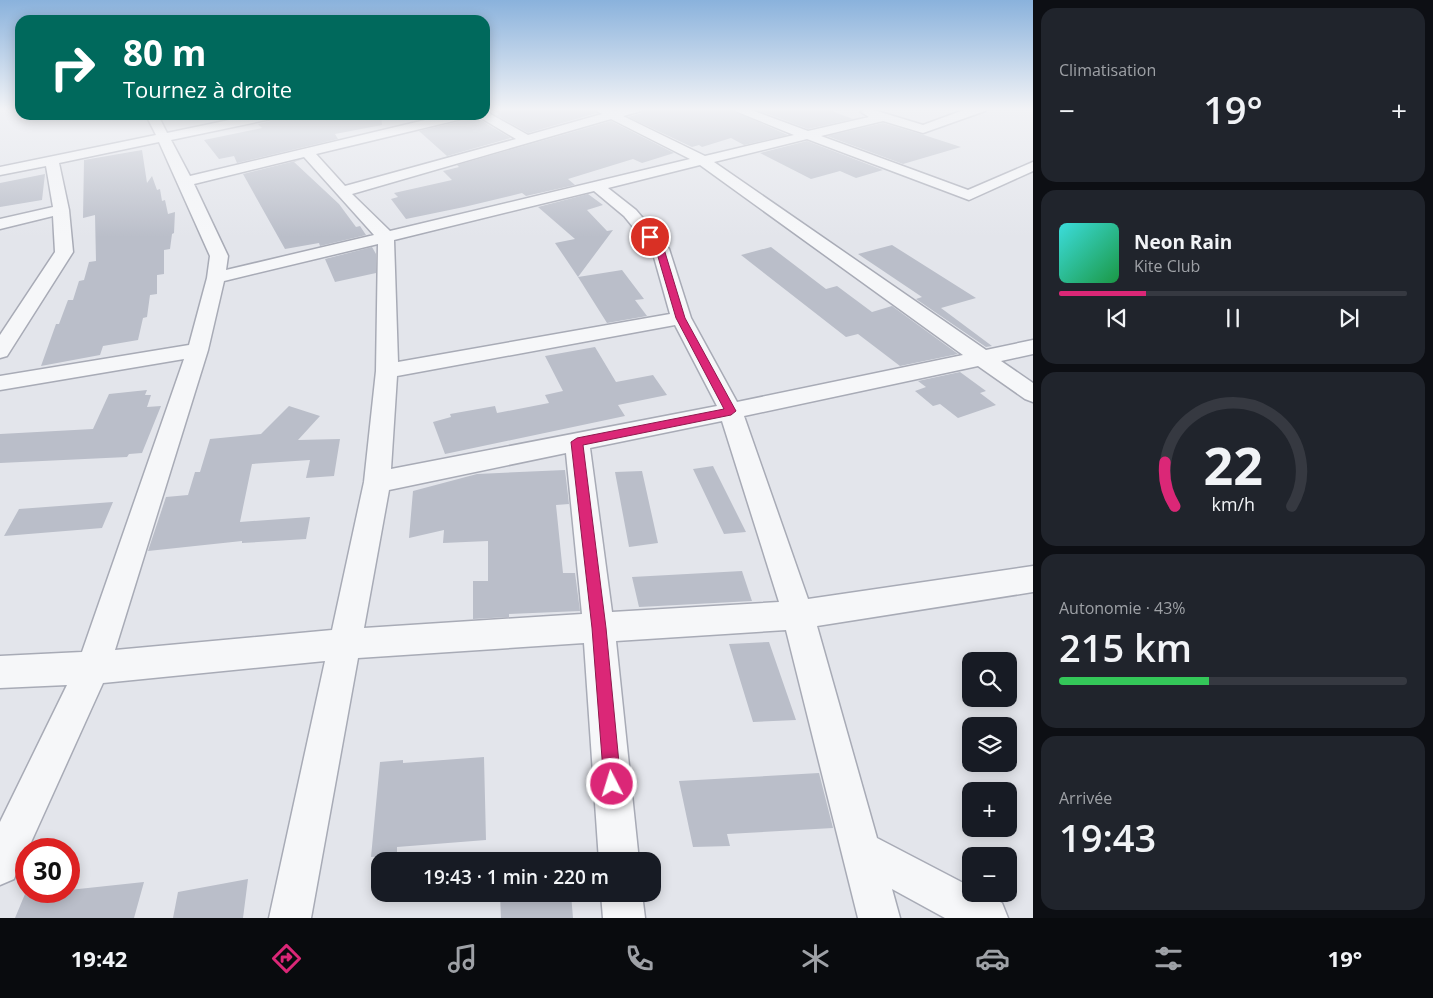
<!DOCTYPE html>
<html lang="fr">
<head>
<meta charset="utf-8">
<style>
	body { margin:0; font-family:"Open Sans",sans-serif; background:#20242c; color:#f1f3f6; height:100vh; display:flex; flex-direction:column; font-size:19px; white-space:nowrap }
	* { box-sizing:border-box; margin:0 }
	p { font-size:16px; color:#9ea1a6 }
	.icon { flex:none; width:28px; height:28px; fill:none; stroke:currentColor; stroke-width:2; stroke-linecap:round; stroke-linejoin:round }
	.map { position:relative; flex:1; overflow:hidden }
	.details { display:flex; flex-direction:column; gap:8px; padding:8px; background:#0d0f14; width:400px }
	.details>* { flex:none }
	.banner { position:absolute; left:15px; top:15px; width:475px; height:105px; border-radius:15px; box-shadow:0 2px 12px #0003; background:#00695c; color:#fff; overflow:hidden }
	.buttons { position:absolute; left:962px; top:652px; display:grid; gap:10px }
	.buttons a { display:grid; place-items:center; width:55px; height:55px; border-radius:10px; background:#171b24; box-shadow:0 2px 12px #0003; font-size:25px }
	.speed { position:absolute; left:15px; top:838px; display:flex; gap:10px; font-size:25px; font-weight:700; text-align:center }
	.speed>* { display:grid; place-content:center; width:65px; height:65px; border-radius:50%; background:#171b24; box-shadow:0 2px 12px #0003; line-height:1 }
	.speed .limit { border:8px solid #d22; background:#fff; color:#111 }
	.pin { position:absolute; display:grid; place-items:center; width:42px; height:42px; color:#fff; margin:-21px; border:2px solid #fff; border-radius:50%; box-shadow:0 1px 5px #0007 }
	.me { position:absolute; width:55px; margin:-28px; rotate:355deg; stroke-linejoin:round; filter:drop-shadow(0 0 4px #0008) }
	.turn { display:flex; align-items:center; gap:18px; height:105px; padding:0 25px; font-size:22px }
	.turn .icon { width:65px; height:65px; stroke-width:2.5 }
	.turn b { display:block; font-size:35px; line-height:42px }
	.big { font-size:38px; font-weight:600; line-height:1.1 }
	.details .widget { flex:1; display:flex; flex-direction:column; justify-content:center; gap:8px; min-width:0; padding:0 18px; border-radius:15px; background:#20242c }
	.details .dial { align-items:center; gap:0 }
	.dial svg { height:130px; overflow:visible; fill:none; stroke:#363941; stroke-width:7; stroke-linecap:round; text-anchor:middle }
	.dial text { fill:#f1f3f6; stroke:none }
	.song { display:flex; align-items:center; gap:15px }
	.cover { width:60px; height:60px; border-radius:8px; background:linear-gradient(135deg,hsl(180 70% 55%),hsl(140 70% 35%)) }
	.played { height:5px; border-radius:2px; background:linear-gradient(90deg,#db2777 25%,#363941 25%) }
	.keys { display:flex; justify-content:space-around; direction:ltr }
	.heat { display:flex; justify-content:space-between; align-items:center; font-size:28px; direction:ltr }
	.charge { height:8px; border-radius:4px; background:linear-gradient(90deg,#34c759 43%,#363941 0) }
	.trip { position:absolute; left:371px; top:852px; width:290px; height:50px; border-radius:15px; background:#171b24; box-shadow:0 2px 12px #0003; font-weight:600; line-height:50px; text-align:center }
	.dock { display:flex; height:80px; justify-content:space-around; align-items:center; background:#090b0e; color:#9ea1a6 }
	.dock .icon { width:35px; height:35px }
	.dock .active { color:#db2777 }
	.dock b { font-size:22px; color:#f1f3f6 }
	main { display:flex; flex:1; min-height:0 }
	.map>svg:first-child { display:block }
</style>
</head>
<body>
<main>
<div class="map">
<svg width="1033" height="918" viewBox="0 0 1033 918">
	<rect width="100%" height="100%" fill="#e3e5eb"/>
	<!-- building -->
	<path fill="#babec9" d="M491 108H590L597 113 528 133 496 115H499Z
		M646 108H726L788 135 744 145 731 138 702 147 699 145 692 147 628 117 642 113Z
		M752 108H824L853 119 808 129Z
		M279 115H381L382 125 335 134 338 139 237 163 234 156 219 159 204 140 262 128 258 124 271 121Z
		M470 115H477L480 120 511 138 447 156 419 131 466 120Z
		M611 121 674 153 642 163 633 159 568 179 575 185 526 196 522 193 464 207 406 219 391 199 398 197 394 193 452 180 443 171 459 167 457 165Z
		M883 123 924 135 961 147 903 164 827 136Z
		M807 141 883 170 856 178 840 171 811 179 760 153Z
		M142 150 147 183 152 176 157 190 160 189 162 201 165 200 168 214 175 212 174 233 172 234 170 249 164 250V274L157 275V294L150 295 147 317 143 318 138 340 103 346 100 355 41 366 56 324H59L68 300H73L79 281 84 280 89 262 96 261 95 215 83 218 84 160Z
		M303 159 294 162 339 204 356 227 360 226 366 235 320 246 319 243 285 249 243 174Z
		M45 174 42 200 0 207V183Z
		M588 194 603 205 587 210 607 231 613 230 578 277 555 243 575 239 538 207Z
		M892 245 976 298 941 308 992 346 986 347 916 299 922 297 858 254Z
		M372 247 376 254V273L335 282 325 259Z
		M771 247 826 289 837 286 872 312 892 306 958 354 900 366 858 334 846 337 741 255Z
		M622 270 644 299 635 300 647 316 607 323 578 277Z
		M595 347 616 382 653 375 667 395 618 405 625 416 445 454 433 422 451 417 450 414 495 406 497 413 549 403 545 395 563 391 545 356Z
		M960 372 986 391 980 393 996 405 958 418 940 404 933 406 915 391 926 387 918 381Z
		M147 390 145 395H151L147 407 161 406 142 453 129 454 127 457 0 463V434L93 429 109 394Z
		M289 406 320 416 298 440 340 439 334 476 306 478 310 460 252 464 240 522 310 517 306 539 242 543V541L148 551 166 497 188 495 195 472H200L210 439 261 434Z
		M713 466 746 532 724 534 693 469Z
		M565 470 569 504 556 505 563 573H575L580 611 509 614V617L473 619V581H488V541L443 543 444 530 409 538 413 491 477 474Z
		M642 471 658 543 629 547 615 472Z
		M113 502 102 528 4 536 19 509Z
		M742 571 752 601 639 607 632 577Z
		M769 642 796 720 753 722 729 644Z
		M484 757 486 840 397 847V855L371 857 380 762 403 760V763Z
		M819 773 833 828 727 834 730 846 693 847 679 781Z
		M248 879 243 918H173L178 892Z
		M144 882 134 918H15L25 894 69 891V890Z
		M516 894H571L573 918H501L500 895Z"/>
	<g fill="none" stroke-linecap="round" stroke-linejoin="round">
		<!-- street casing -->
		<g stroke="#a8abb6" stroke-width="3">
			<path id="street" d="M592 108H608L614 111 624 108H644L642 111 623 116 705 156 794 135 728 108H746L808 131 869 117 861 112 867 108 923 125 969 108H987L985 111 923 133 883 121 821 136 968 190 1033 162V171L969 200 807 139 714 162 986 350 1033 340V354L1001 361 1033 383V402L1025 399 978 366 744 416 808 599 1033 566V592L817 626 877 838 971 887V894H984L1002 903 1008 918H945L892 889 900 918H858L786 630 616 641 639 861H599L584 643 358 658 311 918H269L325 661 103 683 28 849H26L14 879 0 885V822L67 685 0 688V656L82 652 184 359 0 390V376L189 345 207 278 210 256 159 142 59 163 69 210 73 252 7 356 0 358V335L55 252 53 216 0 229V219L53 207 46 166 0 175V167L156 135 146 115H158L167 133 253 115H277L271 119 171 140 190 176 446 115H468L466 118 316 154 345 186 516 139 481 118 479 115H485V111L528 135 602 114ZM611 119 690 159 390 231 352 194ZM304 157 374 235 226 270 228 256 194 184ZM700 165 963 355 737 402 691 318 669 249 636 210 608 188ZM594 191 624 216 652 250 670 314 398 362 394 240ZM378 244 376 371 364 482 332 630 115 650 208 350 224 281ZM675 325 717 406 391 469 397 376ZM722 421 779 602 612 612 590 448ZM566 453 582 614 364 628 389 490Z
				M601 894H642L645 918H603Z"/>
		</g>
		<!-- street -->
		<use href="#street" fill="#f6f7f9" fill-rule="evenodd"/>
	</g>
	<!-- sky -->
	<linearGradient id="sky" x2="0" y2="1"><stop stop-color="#8ab2dc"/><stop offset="0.46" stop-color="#f2f3f6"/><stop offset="1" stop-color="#f2f3f6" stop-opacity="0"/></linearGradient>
	<rect width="1033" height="237" fill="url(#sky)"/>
	<!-- route -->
	<path fill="#db2777" stroke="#8e194d" d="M647 236H653L664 249 685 318 736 411 731 415 583 445 606 628 621 784 618 789 612 792 606 789 604 784 592 628 571 442 577 438 724 409 676 318 656 250 646 237Z"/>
</svg>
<div class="buttons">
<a><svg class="icon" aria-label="search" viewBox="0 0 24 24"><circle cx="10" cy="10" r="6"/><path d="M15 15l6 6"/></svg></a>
<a><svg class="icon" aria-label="layers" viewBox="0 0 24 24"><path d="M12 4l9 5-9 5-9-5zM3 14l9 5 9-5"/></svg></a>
<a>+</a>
<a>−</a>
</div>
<div class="speed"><div class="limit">30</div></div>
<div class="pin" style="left:650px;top:237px;background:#d93025"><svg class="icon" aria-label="arrive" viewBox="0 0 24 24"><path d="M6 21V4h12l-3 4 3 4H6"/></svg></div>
<svg class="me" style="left:612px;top:784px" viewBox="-20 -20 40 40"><circle r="17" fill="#db2777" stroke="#fff" stroke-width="3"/><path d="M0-11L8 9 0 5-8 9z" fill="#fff"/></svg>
<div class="trip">19:43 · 1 min · 220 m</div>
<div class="banner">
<div class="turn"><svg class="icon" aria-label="right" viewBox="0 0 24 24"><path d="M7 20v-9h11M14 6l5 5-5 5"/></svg><div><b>80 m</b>Tournez à droite</div></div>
</div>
</div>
<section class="details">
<div class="widget"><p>Climatisation</p>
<div class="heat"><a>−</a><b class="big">19°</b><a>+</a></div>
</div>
<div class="widget">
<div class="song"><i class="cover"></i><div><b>Neon Rain</b><p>Kite Club</p></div></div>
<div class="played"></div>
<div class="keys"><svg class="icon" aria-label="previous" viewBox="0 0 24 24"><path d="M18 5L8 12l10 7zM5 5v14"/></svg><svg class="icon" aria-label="pause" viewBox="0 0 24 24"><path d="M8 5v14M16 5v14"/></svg><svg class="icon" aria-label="next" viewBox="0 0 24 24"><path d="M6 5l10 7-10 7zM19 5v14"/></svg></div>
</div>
<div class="widget dial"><svg viewBox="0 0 100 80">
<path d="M14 69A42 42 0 1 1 86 69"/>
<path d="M14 69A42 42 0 0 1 8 42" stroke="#db2777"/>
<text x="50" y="56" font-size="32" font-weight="700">22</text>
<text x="50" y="72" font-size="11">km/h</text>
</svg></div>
<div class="widget"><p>Autonomie · 43%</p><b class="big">215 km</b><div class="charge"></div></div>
<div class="widget"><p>Arrivée</p><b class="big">19:43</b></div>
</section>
</main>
<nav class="dock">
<b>19:42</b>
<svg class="icon active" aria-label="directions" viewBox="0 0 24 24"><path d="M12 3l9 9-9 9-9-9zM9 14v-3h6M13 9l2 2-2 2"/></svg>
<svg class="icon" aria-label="music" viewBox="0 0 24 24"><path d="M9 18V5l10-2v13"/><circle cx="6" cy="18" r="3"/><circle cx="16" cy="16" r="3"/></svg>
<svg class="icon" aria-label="phone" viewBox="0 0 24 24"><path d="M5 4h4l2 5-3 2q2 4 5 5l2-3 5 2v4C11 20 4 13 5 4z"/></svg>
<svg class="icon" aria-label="climate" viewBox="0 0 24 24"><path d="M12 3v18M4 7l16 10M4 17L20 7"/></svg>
<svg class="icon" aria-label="car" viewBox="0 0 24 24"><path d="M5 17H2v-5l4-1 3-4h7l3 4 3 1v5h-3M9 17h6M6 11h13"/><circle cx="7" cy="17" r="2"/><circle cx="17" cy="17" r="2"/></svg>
<svg class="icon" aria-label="filters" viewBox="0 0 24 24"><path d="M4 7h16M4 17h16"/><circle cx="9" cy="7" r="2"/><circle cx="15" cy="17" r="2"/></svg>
<b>19°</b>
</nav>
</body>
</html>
